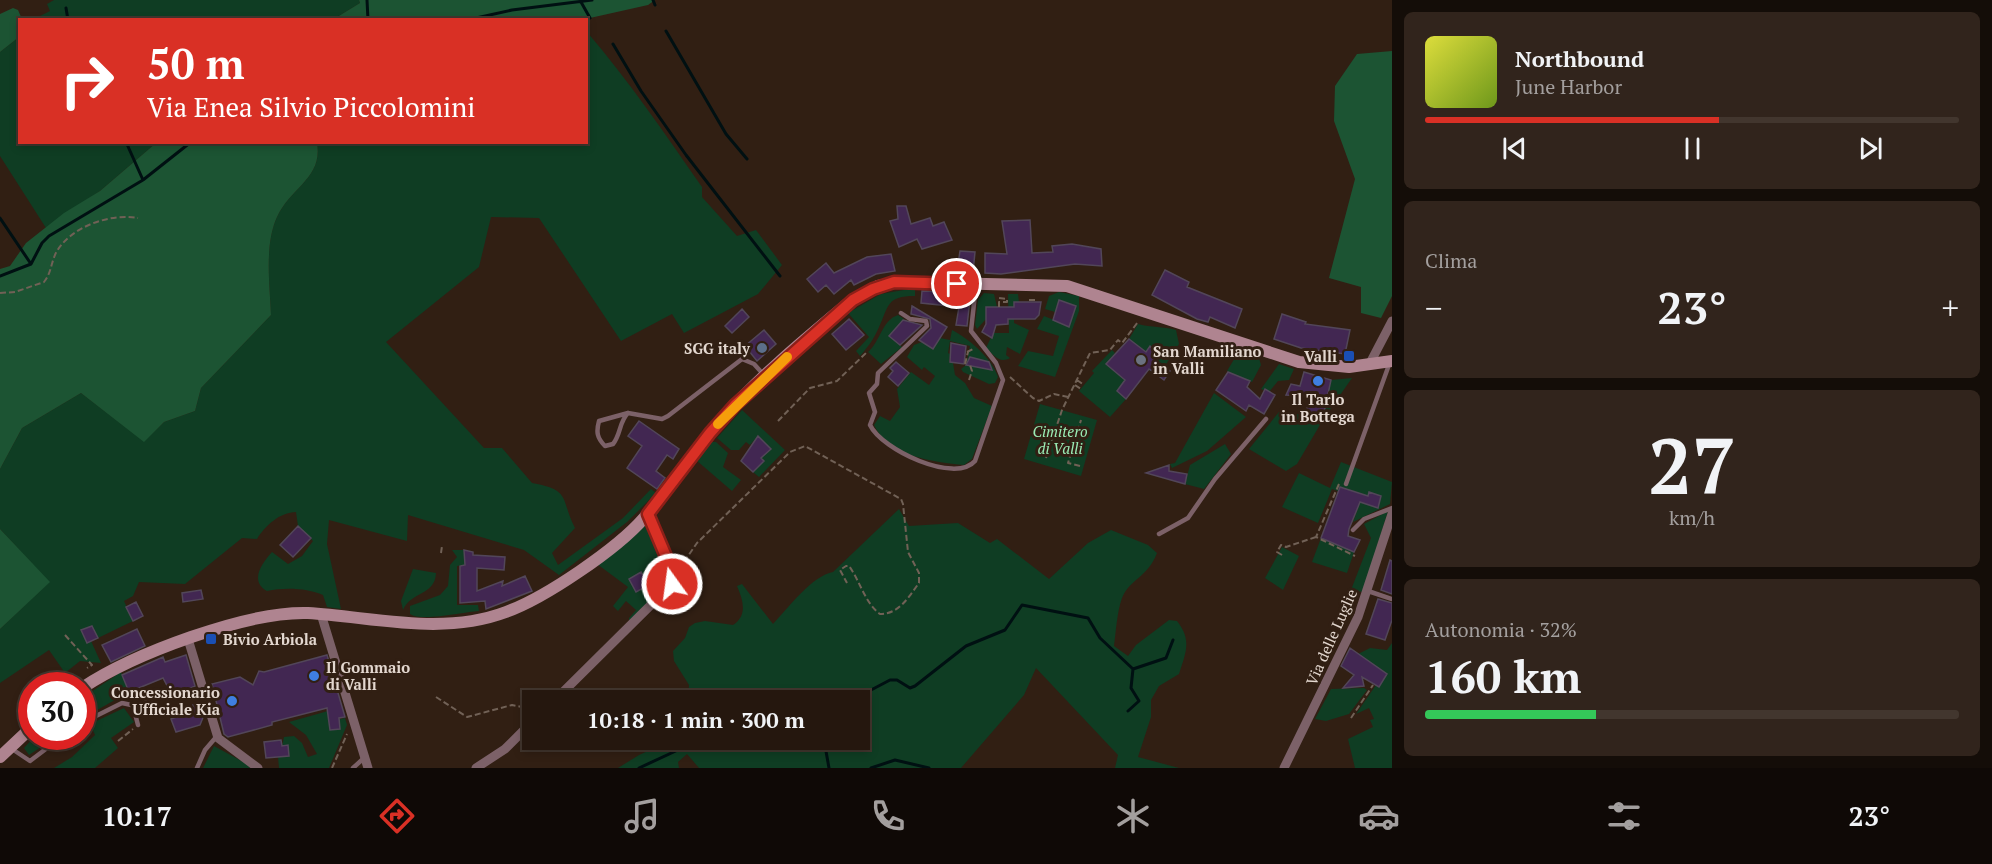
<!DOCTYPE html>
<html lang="it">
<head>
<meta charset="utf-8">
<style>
	body { margin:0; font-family:"PT Serif",serif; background:#31241c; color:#f1f3f6; height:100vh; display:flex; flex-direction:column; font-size:22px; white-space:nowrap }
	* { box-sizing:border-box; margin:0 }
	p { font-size:20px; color:#a39f9e }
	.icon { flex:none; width:33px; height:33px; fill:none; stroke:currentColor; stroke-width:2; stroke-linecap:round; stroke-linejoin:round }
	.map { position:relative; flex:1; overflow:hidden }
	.panel { display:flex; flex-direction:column; gap:12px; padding:12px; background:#140d08; width:600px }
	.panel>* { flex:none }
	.banner { position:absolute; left:18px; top:18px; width:570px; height:126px; border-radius:0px; box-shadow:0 3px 9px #0003,0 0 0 2px #42362e; background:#d93025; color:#fff; overflow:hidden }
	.speed { position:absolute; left:18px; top:672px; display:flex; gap:12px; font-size:30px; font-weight:700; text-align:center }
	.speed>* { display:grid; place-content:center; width:78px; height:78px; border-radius:50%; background:#25170e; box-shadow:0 3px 9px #0003,0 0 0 2px #42362e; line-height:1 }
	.speed .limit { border:9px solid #d22; background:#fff; color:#111 }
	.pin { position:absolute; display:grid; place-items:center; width:51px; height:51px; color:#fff; margin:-26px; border:3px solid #fff; border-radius:50%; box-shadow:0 2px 6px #0007 }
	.me { position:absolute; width:66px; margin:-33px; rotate:346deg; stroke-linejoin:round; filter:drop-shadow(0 0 4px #0008) }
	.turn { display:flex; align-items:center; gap:21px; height:126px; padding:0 30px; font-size:27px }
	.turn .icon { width:78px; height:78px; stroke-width:2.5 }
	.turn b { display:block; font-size:42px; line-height:51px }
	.big { font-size:45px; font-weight:800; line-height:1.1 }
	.panel .widget { flex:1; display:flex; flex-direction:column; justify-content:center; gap:9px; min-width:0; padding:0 21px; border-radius:9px; background:#31241c }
	.panel .dial { align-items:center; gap:0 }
	.dial b { font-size:78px; line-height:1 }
	.song { display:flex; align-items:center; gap:18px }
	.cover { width:72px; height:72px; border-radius:9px; background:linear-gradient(135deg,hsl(60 70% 55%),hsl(80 70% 35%)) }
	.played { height:6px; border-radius:3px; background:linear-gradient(90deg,#d93025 55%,#42362e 55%) }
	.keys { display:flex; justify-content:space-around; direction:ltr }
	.heat { display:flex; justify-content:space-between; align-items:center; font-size:33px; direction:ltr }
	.charge { height:9px; border-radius:4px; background:linear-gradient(90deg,#34c759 32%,#42362e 0) }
	.trip { position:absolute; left:522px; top:690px; width:348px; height:60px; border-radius:0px; background:#25170e; box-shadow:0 3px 9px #0003,0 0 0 2px #42362e; font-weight:800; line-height:60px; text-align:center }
	.dock { display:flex; height:96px; justify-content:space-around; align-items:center; background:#0f0906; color:#a39f9e }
	.dock .icon { width:42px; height:42px }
	.dock .on { color:#d93025 }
	.dock b { font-size:27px; color:#f1f3f6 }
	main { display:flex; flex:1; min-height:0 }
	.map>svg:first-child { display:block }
</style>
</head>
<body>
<main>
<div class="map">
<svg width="1392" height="768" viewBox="0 0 1392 768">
	<rect width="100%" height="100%" fill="#311f13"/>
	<!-- green -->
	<path fill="#0f3d23" d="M54 0H359L360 3 334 19 32 20 50 11 47 4Z
		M587 32C629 81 665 134 702 187V197L737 236 756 230 782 265 758 294 684 333 672 314 621 341 539 218 491 217 479 267 386 342 484 448H502L532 483C572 490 560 499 575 528L552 553 558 565 623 518 651 489 656 493 627 522 559 575 524 550 408 515 407 541 329 520 327 544 341 609 327 607 323 595C307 588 285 587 267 591 249 581 262 563 272 552L288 564 302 556 313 541 298 526 296 512C280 512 265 526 257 539L242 538 185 584 139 582 133 596 124 601 133 621 98 638 92 626 81 630 87 643 91 641 101 663 80 661 65 673 49 650 0 683V629L49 582 0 529V469L22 428 81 393 144 441 164 422 195 411 201 388 271 315C270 286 264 245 277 217 291 187 323 178 317 143L586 142Z
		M19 37 20 142 156 143 100 191 46 228 0 156V52Z
		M915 288V296C886 296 889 306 879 327 874 339 868 347 860 356L856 351 869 337 848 313 881 294Z
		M1059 292 1079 296V311L1055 377 1018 366 1028 351 1053 356 1059 336 1037 329 1044 316 1069 326 1076 306 1059 300 1055 312 1045 309 1049 296Z
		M984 293 994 294 997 307H986V319L977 329 975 325 978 300Z
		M1008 294H1018L1019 302H1014V323L1029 330 1020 354 1007 347 1006 355 1010 358C999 364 994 355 986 348L993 333H1009Z
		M898 315 904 319 889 336 902 347 881 364 868 352C880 342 882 320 898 315Z
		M1138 324C1152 328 1163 326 1176 330L1179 344 1165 366 1160 362 1152 372 1149 370 1160 354 1151 347 1146 352 1129 339Z
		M952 330C969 339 992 358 998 377L995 383 989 384 963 372 961 369 966 365 970 346 950 341 948 353 950 354 949 362 953 363 955 375 965 383 974 398 992 406 972 459 964 465C934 462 889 457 874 425L880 416 890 421 900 407 897 389 911 372 929 385 935 376 924 367 922 370 907 357 914 345 922 342 933 349 940 338 950 340Z
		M1112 350 1115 353 1106 364 1125 380 1117 391 1126 399 1110 417 1079 391 1094 373 1092 371Z
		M1239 351 1259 358 1261 365 1252 382 1227 371Z
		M1279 364 1294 369 1289 380 1278 381 1269 392 1261 389Z
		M1352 378 1324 418 1297 464 1286 471 1249 449 1279 412 1322 417 1331 380Z
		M1214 393 1246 417 1207 451 1172 468 1170 464 1175 463Z
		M1040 404 1097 420 1081 476 1024 459Z
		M742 410 785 450 759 477 753 472 763 461 761 458 770 449 758 436 750 445 746 442 739 450H731L717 438Z
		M712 442H716L728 453 723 467 741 480 732 491 696 460Z
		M1225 444 1231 454 1204 489 1185 484 1190 465Z
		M1341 462 1392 482 1390 504 1353 522 1363 494 1340 487 1338 491 1332 489 1318 523 1282 507 1299 473 1330 488Z
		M899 509 909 526 958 523 990 543 997 539 1049 579 1088 543 1111 530 1148 545 1157 553C1148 577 1130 579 1122 598 1117 612 1116 631 1114 646L1128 656 1136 645 1169 620 1177 621C1192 640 1186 652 1179 674L1159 686 1151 700V717L1138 757 1179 768H1115L1118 755 1036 668 1024 695 961 768H699L687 754 678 762 679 768H618L639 755 673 740H860V700H688L689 685 674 661 673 651 685 638 689 627 695 623 705 621 733 625C748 615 743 600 737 586L742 584 773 624C787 609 813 575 833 572Z
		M1388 511 1363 592 1351 590 1371 538 1364 524Z
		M648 523 665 564 662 566 670 583 629 625V618L636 610 626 601 618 611 613 606 628 587 597 564Z
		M1321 538 1354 552 1347 573 1312 562Z
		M1282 547 1299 556 1283 590 1265 578Z
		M452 550H464L465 565 457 566V605H478L479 611C463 612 422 622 410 614V606L440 595 448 586 450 565 457 557Z
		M413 569 436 573C435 596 411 591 403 610L401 601Z
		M1392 643V768H1355L1348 739 1373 727 1370 720 1374 719 1369 708 1356 714 1376 685 1379 686 1386 674 1358 654 1370 648 1387 650Z
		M121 672 129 692 83 718 82 698Z
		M1364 688 1367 690 1349 714 1326 721 1315 719 1331 689Z
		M124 708 134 722 111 738 118 748 95 768H54L72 757 95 735 90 724Z
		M328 711 332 721 345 718 347 725 329 768H279L278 757 288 745 282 746 284 737 294 736 302 743 308 757 317 754 306 735 289 722Z
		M35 736H56V737L29 755 24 748Z
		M214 746 247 764 250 768H203Z"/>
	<!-- forest -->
	<path fill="#1c5433" d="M359 0H655L648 5 581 20 334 19 360 3Z
		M13 8 18 10 22 19 20 20 19 37 0 52V14Z
		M1392 51V296L1381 318 1361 313V287L1329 278 1355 179 1334 121 1335 86 1357 54Z
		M156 143H317C323 178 291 187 277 217 264 245 270 286 271 315L201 388 195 411 164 422 144 442 81 393 22 428 0 469V269L10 266 26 243 64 213 100 191Z
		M0 529 50 582 0 629Z"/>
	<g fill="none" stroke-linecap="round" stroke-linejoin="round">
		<!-- stream -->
		<path stroke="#001012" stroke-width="3" d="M367 0 368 20
			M653 0 655 5
			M581 2 590 18
			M66 8 68 20
			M467 20 512 10 592 0
			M666 31 726 134 747 159
			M613 44 641 91 686 155 780 276
			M126 142 143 180
			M0 218 31 264
			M0 276 31 264 42 243 49 236 143 180 191 142
			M852 700 890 680H897L910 688 915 686 966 646 1005 630 1022 605 1088 618 1100 638 1133 669 1166 658 1173 640
			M1128 711 1139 701 1131 688 1133 669
			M824 740 829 768
			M639 768 680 749 686 740
			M871 768 895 760 929 768"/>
	</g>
	<!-- building -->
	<path fill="#422752" stroke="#524659" stroke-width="1.5" d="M897 206H906L911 224 930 218 933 226 944 222 952 240 922 249 917 239 899 247 890 221 898 219Z
		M1030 220 1032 253 1053 252 1052 246 1072 244 1101 249 1102 266 1075 264 1001 274 985 273V253L1007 254 1002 221Z
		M960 251 975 252 973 272 957 271Z
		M891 254 895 271 876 274 854 285 851 280 834 294 826 285 818 292 807 279 826 263 834 273 867 257Z
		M1165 270 1189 282 1187 287 1242 309 1235 328 1210 317 1208 322 1197 319 1152 295Z
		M922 291 960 292V298L970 299 967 326 956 325 959 307 921 303Z
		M1059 300 1076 306 1069 327 1053 320Z
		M1014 302H1041L1039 315 1035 319H1008V324L996 325 992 338 982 332 986 324V307H1014Z
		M912 306 947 327 933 349 919 340 931 328 930 319 911 314Z
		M742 309 749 317 732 333 725 326Z
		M1282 314 1306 322 1305 324 1350 330 1345 354 1301 348 1274 339Z
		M849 319 864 335 846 350 832 334Z
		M903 320 922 325 900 345 889 336Z
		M764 330 776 344 757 361 745 346Z
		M1129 339 1146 352 1150 346 1161 355 1156 361 1170 371 1164 380 1149 369 1126 399 1117 391 1125 380 1106 364Z
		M951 343 966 346 964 364 950 362Z
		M970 357 989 362 992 370 966 365Z
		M896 362 909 373 898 386 888 377 893 371 890 368Z
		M1228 372 1250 381 1247 387 1260 399 1265 389 1275 395 1264 414 1249 405 1246 411 1216 390Z
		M1304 372 1331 380 1323 417 1306 413 1310 396 1286 395 1291 384 1300 386Z
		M639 421 679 449 673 459 667 455 656 471 665 478 657 489 627 468 642 446 628 436Z
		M758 436 771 449 761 458 764 461 753 472 741 461Z
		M1169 465V471L1187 474 1185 484 1146 473Z
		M1340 487 1368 496 1369 492 1381 496 1378 508 1360 502 1349 529 1348 536 1360 540 1354 552 1321 538Z
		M298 526 311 538 293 557 280 545Z
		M464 550 473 552V555L505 557 504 570 477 568V591L503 581 502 586 525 576 532 591 486 609 485 601 460 603V566L465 565Z
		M1390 560 1392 561V594L1381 590Z
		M641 572 649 585 636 592 629 579Z
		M201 590 203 599 183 602 182 593Z
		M1378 599 1392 603V620L1385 640 1366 634Z
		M136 602 143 616 133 621 126 607Z
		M92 626 98 638 87 643 81 630Z
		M137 629 145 646 111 662 102 645Z
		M1350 648 1387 674 1379 687 1362 677 1364 686 1343 688 1354 675 1341 666Z
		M186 655 195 686 173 697 163 678 129 692 122 675 163 657 165 662Z
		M327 655 345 717 339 718 340 729 330 730 327 708 272 722V725L228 737 224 734 212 684 240 677 253 685 259 671 264 672Z
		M193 705 202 709 204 715 200 725 176 732 171 719 185 714 187 710 190 711Z
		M281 740 282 746 288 745 289 756 266 758 264 742Z"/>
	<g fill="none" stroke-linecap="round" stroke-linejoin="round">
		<!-- path -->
		<path stroke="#716156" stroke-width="2" stroke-dasharray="6 3" stroke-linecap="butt" d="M0 293 15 292 44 282C52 272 51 261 57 251 72 226 111 213 138 218
			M1029 300H1038
			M999 307V302H1007V299L999 298
			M967 352 975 348
			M965 364 968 352
			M1010 377 1033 398 1039 401 1054 394 1068 397
			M969 380 972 371 970 365
			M1077 380 1084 385
			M1075 385 1081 389
			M778 421 810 388 837 381 866 353
			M1040 430 1081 442
			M1046 458 1062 410 1090 353 1110 350 1118 340 1122 343 1138 322
			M1080 466 1068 463 1081 420
			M1339 484 1316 537 1355 556
			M441 553 442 546
			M1282 555 1277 552 1281 545 1286 547 1316 537
			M679 569 697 543 790 452 805 446 901 499 903 504 908 552 919 573V583C908 598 899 614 880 614 865 603 860 581 849 566H846L840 570 847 583
			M652 572 658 586
			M65 635 92 665 87 668
			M436 697 467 717 512 705 532 709
			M1351 718 1373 685
			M118 741 133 729
			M332 768 347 734"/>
		<!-- service -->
		<path stroke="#7c6168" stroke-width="4.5" d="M901 313 910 319 926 321 927 326 878 373 877 384 869 393 875 412 870 425C882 450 955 484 975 461L1003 380 996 363 971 331 976 285
			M628 413C619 422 621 434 613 444L605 446C597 438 596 432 599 421L628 413 662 419 668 416 742 359 754 364 764 375
			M1346 484 1390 362
			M1353 530 1364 519 1392 508
			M1159 534 1188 518 1215 479 1266 419
			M1368 591 1392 599
			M133 706 138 725
			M82 723 122 703 136 706 161 695
			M12 749 30 761 63 736
			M197 768 205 750 217 736
			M353 768 364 758"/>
		<!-- minor -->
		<path stroke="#7c6168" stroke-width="9" d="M1369 365 1392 321
			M321 614 368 768
			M188 639 218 738 258 768
			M555 700 672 584 670 566 647 514
			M476 768 505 749 532 722
			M1284 768 1358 617 1392 514"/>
		<!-- secondary -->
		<path stroke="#af8490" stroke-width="12" d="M82 688C133 654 247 611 308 613 374 617 442 636 506 612 545 598 617 549 644 518 672 486 694 450 723 418 759 377 804 340 846 305L878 286 899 282 1067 286 1299 362 1349 367 1392 361
			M0 757 32 727"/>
	</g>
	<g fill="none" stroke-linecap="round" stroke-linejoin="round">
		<!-- route casing -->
		<g stroke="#8d1f18" stroke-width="15">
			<path id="route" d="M672 584 670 566 648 514 710 433 735 405 853 300 873 289 894 282 957 284"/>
		</g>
		<!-- route -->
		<use href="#route" stroke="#d93025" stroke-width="10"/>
		<!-- slow -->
		<path stroke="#f59e0b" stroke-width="10" d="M718 424 787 357"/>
	</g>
	<!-- markers -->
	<circle fill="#5c6f8a" stroke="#311f13" stroke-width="2" cx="762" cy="348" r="6"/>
	<g fill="#1a4fb4" stroke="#311f13" stroke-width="2">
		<rect x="1343" y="350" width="12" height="12" rx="3"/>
		<rect x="205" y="633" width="12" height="12" rx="3"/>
	</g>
	<circle fill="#6b7280" stroke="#311f13" stroke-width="2" cx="1141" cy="360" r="6"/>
	<g fill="#3f7fe0" stroke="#311f13" stroke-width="2">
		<circle cx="1318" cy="381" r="6"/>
		<circle cx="314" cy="676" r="6"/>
		<circle cx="232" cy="701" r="6"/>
	</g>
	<g text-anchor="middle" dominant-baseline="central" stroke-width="6" stroke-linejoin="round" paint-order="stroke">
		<!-- poi labels -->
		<g font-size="15" font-weight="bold" fill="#e3d7cf" stroke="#311f13" text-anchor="end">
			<text x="750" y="348">SGG italy</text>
			<text x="1153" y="351" text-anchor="start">San Mamiliano<tspan x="1153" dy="17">in Valli</tspan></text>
			<text x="1337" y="356">Valli</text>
			<text x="1318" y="399" text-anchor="middle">Il Tarlo<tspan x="1318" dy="17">in Bottega</tspan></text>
			<text x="223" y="639" text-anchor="start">Bivio Arbiola</text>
			<text x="326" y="667" text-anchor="start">Il Gommaio<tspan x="326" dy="17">di Valli</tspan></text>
			<text x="220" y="692">Concessionario<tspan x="220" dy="17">Ufficiale Kia</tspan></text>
		</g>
		<!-- park labels -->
		<g font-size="15" font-style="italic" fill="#9aecb5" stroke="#311f13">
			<text x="1060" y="431">Cimitero<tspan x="1060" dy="17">di Valli</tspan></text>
		</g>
		<!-- street labels -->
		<g font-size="15" fill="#e3d7cf" stroke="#311f13">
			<text transform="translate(1331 637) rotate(-66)">Via delle Luglie</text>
		</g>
	</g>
</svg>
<div class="speed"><div class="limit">30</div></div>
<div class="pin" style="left:957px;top:284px;background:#d93025"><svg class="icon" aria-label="arrive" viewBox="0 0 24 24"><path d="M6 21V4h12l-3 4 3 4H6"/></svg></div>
<svg class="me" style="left:672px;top:584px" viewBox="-20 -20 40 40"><circle r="17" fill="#d93025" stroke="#fff" stroke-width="3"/><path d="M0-11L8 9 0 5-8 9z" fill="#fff"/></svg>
<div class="trip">10:18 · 1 min · 300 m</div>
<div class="banner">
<div class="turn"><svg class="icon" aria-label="right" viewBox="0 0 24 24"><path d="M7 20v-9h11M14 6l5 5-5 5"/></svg><div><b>50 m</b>Via Enea Silvio Piccolomini</div></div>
</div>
</div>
<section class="panel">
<div class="widget">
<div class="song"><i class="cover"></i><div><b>Northbound</b><p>June Harbor</p></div></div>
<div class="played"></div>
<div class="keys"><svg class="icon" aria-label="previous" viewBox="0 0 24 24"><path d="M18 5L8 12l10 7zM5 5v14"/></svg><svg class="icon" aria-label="pause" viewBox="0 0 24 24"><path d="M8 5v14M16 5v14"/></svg><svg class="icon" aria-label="next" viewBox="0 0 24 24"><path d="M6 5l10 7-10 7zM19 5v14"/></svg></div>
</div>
<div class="widget"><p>Clima</p>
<div class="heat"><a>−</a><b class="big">23°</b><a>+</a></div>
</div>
<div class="widget dial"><b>27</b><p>km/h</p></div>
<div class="widget"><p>Autonomia · 32%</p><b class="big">160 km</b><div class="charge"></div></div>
</section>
</main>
<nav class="dock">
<b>10:17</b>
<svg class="icon on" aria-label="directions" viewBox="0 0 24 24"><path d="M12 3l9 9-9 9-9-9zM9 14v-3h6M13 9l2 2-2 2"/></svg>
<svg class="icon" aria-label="music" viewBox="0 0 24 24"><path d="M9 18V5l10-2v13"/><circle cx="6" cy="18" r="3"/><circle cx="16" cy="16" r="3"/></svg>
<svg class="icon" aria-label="phone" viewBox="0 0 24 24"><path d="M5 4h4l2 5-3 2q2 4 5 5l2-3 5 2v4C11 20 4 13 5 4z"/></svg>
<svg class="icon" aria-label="climate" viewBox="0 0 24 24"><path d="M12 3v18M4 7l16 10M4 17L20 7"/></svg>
<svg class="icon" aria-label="car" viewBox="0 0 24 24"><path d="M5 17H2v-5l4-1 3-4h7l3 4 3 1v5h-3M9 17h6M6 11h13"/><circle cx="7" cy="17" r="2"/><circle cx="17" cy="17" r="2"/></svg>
<svg class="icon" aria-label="filters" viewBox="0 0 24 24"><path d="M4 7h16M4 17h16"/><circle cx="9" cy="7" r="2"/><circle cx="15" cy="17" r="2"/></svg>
<b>23°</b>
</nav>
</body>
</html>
